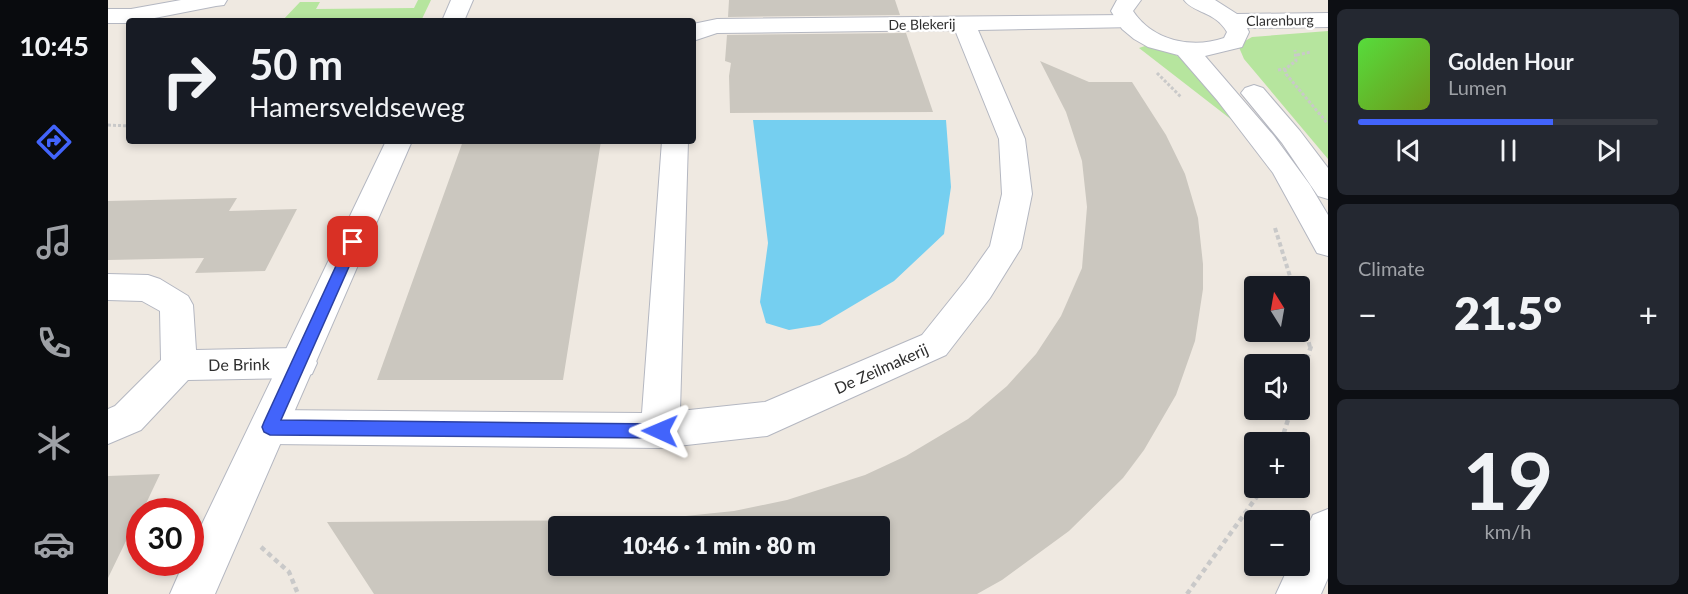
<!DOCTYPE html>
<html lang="en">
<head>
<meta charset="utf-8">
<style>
	body { margin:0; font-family:Lato,sans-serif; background:#242831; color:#f1f3f6; height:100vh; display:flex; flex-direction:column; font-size:22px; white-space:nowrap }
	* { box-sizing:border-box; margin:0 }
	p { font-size:20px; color:#9ea1a6 }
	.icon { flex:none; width:33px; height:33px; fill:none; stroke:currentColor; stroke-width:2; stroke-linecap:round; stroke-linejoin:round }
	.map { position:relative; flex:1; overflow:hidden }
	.details { display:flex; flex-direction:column; gap:9px; padding:9px; background:#0d0f14; width:360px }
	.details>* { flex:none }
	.guide { position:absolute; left:18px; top:18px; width:570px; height:126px; border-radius:6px; box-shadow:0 3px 9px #0003; background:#171b24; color:#f1f3f6; overflow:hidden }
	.needle { width:39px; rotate:349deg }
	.tools { position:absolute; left:1136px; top:276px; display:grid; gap:12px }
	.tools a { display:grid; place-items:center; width:66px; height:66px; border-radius:6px; background:#171b24; box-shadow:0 3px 9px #0003; font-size:30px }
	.speed { position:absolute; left:18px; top:498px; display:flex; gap:12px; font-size:30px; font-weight:700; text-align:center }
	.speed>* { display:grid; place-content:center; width:78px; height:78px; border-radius:50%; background:#171b24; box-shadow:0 3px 9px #0003; line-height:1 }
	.speed .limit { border:9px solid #d22; background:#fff; color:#111 }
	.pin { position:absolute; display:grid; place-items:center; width:51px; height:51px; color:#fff; margin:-26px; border-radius:12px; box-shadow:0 3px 9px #0006 }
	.me { position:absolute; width:66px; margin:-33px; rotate:271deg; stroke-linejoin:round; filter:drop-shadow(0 0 4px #0008) }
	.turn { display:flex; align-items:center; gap:21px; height:126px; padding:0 24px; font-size:27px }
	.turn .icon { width:78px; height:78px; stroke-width:2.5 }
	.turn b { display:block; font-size:42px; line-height:51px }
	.big { font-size:45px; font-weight:800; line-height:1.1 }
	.details .card { flex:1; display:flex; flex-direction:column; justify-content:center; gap:9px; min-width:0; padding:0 21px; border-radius:9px; background:#242831 }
	.details .dial { align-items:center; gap:0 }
	.dial b { font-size:78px; line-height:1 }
	.song { display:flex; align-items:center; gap:18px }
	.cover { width:72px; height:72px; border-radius:9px; background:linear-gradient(135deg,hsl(110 70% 55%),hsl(80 70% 35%)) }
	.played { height:6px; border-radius:3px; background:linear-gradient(90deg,#4264fb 65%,#363941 65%) }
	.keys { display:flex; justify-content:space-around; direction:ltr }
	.heat { display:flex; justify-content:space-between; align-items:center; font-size:33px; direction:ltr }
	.trip { position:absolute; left:440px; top:516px; width:342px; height:60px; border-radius:6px; background:#171b24; box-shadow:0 3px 9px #0003; font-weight:800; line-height:60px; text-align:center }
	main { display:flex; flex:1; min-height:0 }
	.menu { display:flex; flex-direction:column; width:108px; justify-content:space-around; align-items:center; background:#090b0e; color:#9ea1a6 }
	.menu .icon { width:42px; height:42px }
	.menu .selected { color:#4264fb }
	.menu b { font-size:27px; color:#f1f3f6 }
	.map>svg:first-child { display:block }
</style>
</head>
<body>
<main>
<nav class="menu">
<b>10:45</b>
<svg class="icon selected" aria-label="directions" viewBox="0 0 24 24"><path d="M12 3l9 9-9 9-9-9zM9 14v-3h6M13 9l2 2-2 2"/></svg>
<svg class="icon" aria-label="music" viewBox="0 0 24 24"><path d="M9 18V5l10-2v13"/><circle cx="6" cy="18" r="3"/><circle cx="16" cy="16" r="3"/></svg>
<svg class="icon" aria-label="phone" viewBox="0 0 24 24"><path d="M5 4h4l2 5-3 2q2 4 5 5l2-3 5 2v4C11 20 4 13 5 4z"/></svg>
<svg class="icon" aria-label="climate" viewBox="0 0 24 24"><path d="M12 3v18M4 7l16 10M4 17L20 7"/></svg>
<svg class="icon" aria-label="car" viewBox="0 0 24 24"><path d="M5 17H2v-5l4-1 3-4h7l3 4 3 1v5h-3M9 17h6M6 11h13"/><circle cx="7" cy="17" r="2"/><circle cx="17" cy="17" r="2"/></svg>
</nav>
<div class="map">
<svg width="1220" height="594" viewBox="0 0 1220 594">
	<rect width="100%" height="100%" fill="#efe9e1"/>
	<!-- green -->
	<path fill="#b6e59e" d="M310 0H323L313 21H174L192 2H212L208 9 306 8Z
		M1220 31V159L1136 59 1130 45 1144 37Z
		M1037 46 1056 48 1076 60 1142 134 1031 48Z"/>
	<!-- water -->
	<path fill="#75cff0" d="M645 120H838L843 187 836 234 786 281 712 325 681 330 658 323 652 302 660 243Z"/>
	<!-- building -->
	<path fill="#cbc7bf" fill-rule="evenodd" d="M621 0H787L792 15 620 17Z
		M798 33 825 112 622 113 621 76 623 63 617 61 619 35Z
		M932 61 981 82H1024L1058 135 1077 174 1090 218 1095 264V289L1087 341 1068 395 1036 450 1015 478 961 531 894 580 869 594H266L219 522 539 520 626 511 679 500 757 475 798 456 860 419 899 386 928 354 953 316 974 268 979 207 974 161 958 112ZM450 526H771V566H450Z
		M355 141H493L455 380H269Z
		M129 198 121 211 189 209 157 271 87 273 96 258 0 260V201Z
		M52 474 34 512H32L0 578V476Z"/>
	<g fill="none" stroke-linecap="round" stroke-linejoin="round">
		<!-- minor casing -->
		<g stroke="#b4b7c1" stroke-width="2">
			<path id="minor" d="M73 0H119L116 5 108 6 21 23H0V9H23Z
				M1019 15 1027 17 1030 22 1027 27 870 30 917 139 924 194 913 248 882 298 838 355 659 436 552 448 162 444 149 439 143 427 149 415 162 410 534 413 554 141H580L572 411 657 402 814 335 858 280 882 246 894 194 891 139 847 30 609 33 585 41V24L609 19Z
				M0 274 40 275 52 279 80 296 85 305 88 350 191 348 204 352 209 363 204 374 191 378 80 380 33 430 0 444V409L7 406 53 360 52 311 34 301 0 300Z"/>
		</g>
		<!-- tertiary casing -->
		<g stroke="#b4b7c1" stroke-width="2">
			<path id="tertiary" d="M343 0H365L356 21H334Z
				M1009 0H1033L1025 11C1045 41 1084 49 1116 38L1119 32C1107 11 1085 13 1076 0H1107L1129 14 1220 13V27L1139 28 1141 32 1134 47 1097 56 1166 136 1202 185 1220 215V256L1209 253 1165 173 1109 100 1070 55 1040 47 1026 39 1014 29 1003 11Z
				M1146 85 1155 88 1192 131 1220 168V199L1210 196 1174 143 1133 93 1137 88Z
				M278 141H304L107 594H62L76 562H82V549Z
				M1220 509V578L1213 594H1168L1181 566H1191V544L1205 515Z"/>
		</g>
		<!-- path-far2 -->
		<path stroke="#c9c9c9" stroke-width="3" stroke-dasharray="3 2" stroke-linecap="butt" d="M1189 55 1203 52
			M1177 69 1178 74 1220 124
			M1170 70 1177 69 1188 61 1187 50
			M1049 73 1073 97
			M0 125 21 126"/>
		<!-- path-far1 -->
		<path stroke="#c9c9c9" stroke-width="4" stroke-dasharray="4.5 3" stroke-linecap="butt" d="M1167 228 1185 286
			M1191 306 1202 347"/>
		<!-- path -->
		<path stroke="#c9c9c9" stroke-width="4.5" stroke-dasharray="5 4" stroke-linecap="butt" d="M1191 385 1203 346
			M1173 442 1183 410
			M153 547 181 572 190 594
			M1079 594 1155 488"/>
		<!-- minor -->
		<use href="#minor" fill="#fff" fill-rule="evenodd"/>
		<!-- tertiary -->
		<use href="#tertiary" fill="#fff" fill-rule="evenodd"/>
	</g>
	<!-- route -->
	<path fill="#4264fb" stroke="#2b41a3" stroke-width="1.5" d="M245 237 252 242 173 420 552 424 558 426 560 431 558 436 552 438 162 435 156 432 154 427 156 422 239 242Z"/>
	<g text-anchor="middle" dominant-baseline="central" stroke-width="5" stroke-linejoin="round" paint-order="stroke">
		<!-- far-street labels -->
		<g font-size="14" fill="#2e2e2e" stroke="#fff">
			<text transform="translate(1172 20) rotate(-1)">Clarenburg</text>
			<text transform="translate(814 24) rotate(-1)">De Blekerij</text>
		</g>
		<!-- street labels -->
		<g font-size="16" fill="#2e2e2e" stroke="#fff">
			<text transform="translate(131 364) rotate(-1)">De Brink</text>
			<text transform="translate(773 368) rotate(-24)">De Zeilmakerij</text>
		</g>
	</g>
</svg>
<div class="tools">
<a><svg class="needle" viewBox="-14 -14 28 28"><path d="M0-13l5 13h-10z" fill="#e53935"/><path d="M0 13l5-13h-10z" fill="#9ea1a6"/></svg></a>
<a><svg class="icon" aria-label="sound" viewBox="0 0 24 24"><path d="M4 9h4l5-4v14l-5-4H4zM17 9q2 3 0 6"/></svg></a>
<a>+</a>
<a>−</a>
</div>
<div class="speed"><div class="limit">30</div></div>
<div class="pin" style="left:245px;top:242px;background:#d93025"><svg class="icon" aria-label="arrive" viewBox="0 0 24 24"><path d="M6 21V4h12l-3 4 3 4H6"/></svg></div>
<svg class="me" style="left:552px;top:431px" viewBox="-20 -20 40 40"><path d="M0-17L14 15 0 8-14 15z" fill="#4264fb" stroke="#fff" stroke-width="4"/></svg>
<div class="trip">10:46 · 1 min · 80 m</div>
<div class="guide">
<div class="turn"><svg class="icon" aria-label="right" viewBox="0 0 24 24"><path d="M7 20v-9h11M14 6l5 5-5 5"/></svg><div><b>50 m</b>Hamersveldseweg</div></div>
</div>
</div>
<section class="details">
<div class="card">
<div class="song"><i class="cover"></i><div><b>Golden Hour</b><p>Lumen</p></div></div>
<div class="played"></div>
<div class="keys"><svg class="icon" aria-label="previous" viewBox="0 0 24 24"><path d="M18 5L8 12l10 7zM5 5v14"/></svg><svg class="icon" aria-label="pause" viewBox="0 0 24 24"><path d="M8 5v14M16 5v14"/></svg><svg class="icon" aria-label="next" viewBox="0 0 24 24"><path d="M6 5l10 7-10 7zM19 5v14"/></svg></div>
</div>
<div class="card"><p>Climate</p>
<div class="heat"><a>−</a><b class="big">21.5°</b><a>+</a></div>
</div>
<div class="card dial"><b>19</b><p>km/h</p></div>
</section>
</main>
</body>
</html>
